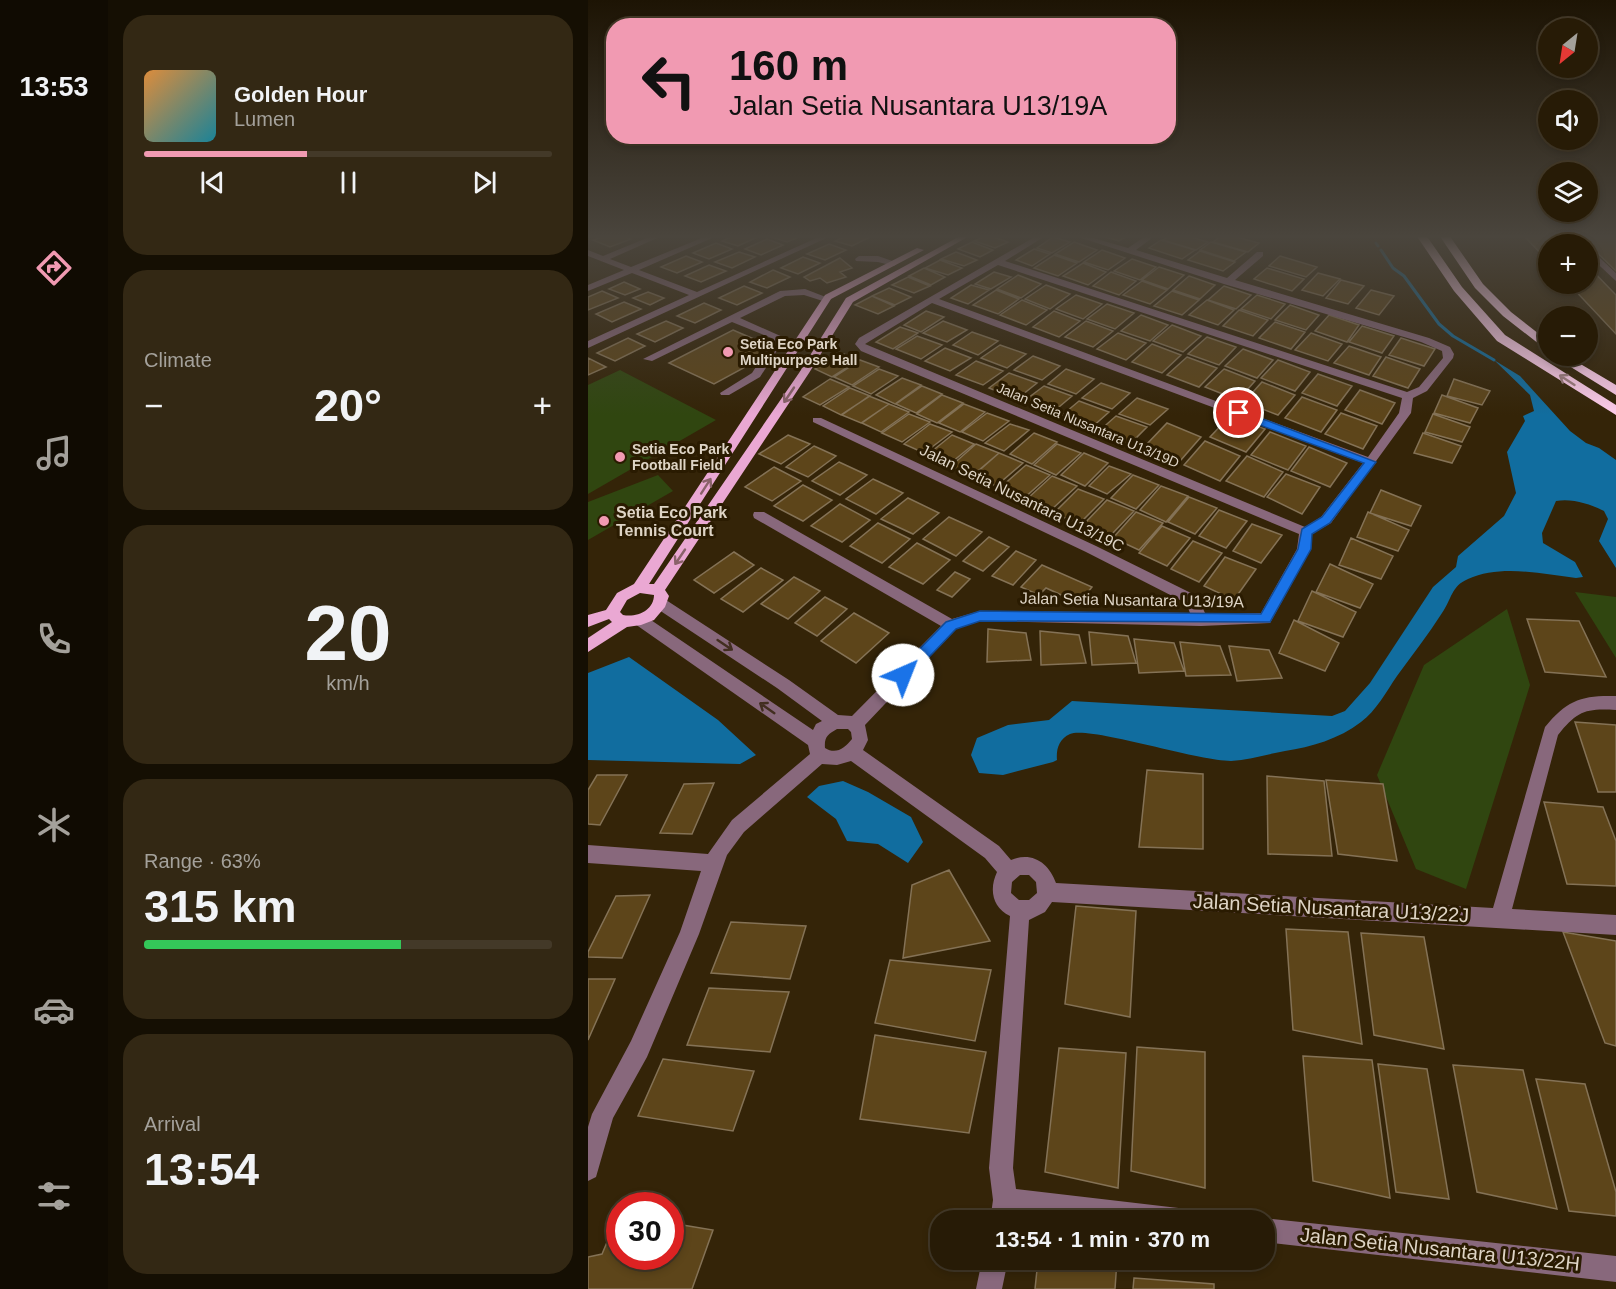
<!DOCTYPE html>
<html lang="en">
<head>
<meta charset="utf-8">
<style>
	body { margin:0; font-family:Helvetica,sans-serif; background:#332814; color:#f1f3f6; height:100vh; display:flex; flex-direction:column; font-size:22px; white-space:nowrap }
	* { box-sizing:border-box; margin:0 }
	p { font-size:20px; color:#a4a19b }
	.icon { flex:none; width:33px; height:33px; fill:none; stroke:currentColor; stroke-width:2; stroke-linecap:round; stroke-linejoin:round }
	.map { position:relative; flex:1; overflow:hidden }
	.sheet { display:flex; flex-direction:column; gap:15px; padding:15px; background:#150f03; width:480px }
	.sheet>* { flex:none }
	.banner { position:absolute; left:18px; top:18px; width:570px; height:126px; border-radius:24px; box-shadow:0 3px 9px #0003,0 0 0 2px #433928; background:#f19ab2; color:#111; overflow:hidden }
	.needle { width:39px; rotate:210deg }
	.controls { position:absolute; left:950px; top:18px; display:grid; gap:12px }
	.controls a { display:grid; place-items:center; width:60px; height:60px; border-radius:50%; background:#271b06; box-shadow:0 3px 9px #0003,0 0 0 2px #433928; font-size:30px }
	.speed { position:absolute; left:18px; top:1192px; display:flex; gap:12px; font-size:30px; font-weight:700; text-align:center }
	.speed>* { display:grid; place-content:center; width:78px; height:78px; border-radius:50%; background:#271b06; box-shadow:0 3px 9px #0003,0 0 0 2px #433928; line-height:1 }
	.speed .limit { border:9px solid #d22; background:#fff; color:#111 }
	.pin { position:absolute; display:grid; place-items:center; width:51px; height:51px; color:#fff; margin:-26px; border:3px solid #fff; border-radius:50%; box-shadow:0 2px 6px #0007 }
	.me { position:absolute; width:66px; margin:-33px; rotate:44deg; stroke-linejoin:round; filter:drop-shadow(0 0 4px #0008) }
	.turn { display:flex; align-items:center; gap:21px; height:126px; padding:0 24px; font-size:27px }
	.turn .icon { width:78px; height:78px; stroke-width:2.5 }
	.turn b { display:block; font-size:42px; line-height:51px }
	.big { font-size:45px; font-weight:700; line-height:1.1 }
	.sheet .card { flex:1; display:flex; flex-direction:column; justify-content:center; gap:9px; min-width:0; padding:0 21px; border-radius:24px; background:#332814 }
	.sheet .dial { align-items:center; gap:0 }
	.dial b { font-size:78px; line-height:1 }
	.song { display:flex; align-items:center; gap:18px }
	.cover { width:72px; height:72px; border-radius:9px; background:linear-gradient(135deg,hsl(30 70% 55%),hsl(190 70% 35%)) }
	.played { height:6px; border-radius:3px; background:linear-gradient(90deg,#f19ab2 40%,#433928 40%) }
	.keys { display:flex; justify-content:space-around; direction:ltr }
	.heat { display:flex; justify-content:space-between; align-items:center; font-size:33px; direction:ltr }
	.charge { height:9px; border-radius:4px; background:linear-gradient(90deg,#34c759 63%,#433928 0) }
	.trip { position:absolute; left:342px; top:1210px; width:345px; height:60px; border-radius:24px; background:#271b06; box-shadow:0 3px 9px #0003,0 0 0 2px #433928; font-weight:700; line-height:60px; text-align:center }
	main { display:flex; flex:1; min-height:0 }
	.tabs { display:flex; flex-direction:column; width:108px; justify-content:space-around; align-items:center; background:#100b02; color:#a4a19b }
	.tabs .icon { width:42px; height:42px }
	.tabs .on { color:#f19ab2 }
	.tabs b { font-size:27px; color:#f1f3f6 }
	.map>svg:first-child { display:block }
</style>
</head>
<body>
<main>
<nav class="tabs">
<b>13:53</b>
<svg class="icon on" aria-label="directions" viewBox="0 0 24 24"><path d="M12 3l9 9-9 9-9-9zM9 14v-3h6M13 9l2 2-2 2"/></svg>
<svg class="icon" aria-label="music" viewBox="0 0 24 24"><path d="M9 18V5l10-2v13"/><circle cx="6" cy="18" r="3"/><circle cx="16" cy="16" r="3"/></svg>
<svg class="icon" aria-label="phone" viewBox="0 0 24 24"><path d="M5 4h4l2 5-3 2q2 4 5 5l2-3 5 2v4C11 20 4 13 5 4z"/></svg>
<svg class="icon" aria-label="climate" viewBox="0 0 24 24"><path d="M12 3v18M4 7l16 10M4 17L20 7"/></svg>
<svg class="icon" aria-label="car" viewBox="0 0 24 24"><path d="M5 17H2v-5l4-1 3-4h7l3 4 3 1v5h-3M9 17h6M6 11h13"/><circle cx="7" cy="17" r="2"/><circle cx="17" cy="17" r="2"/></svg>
<svg class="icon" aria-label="filters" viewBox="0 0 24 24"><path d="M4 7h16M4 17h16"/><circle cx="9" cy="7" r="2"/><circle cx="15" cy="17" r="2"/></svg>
</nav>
<section class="sheet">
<div class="card">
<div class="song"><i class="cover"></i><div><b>Golden Hour</b><p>Lumen</p></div></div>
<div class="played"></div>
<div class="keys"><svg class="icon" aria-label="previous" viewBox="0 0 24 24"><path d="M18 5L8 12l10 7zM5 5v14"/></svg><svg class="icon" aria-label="pause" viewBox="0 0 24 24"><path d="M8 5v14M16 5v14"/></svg><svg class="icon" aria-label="next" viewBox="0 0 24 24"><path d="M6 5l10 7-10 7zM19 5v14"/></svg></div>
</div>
<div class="card"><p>Climate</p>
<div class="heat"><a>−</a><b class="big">20°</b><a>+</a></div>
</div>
<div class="card dial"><b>20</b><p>km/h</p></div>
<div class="card"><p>Range · 63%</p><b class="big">315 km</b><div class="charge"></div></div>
<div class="card"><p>Arrival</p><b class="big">13:54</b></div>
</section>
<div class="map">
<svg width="1028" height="1289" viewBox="0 0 1028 1289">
	<rect width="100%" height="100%" fill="#342408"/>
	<!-- green -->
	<path fill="#304610" d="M32 370 128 420 0 494V385Z
		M70 475 85 491 0 540V502Z
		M987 592 1028 597V658Z
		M919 609 942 685 878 889 828 869 789 775 836 665Z"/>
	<!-- water -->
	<path fill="#116d9f" d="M906 360 932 376 982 431 998 443 1011 448 1028 460V568L1011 541 1020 519 1016 511C1002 504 984 498 968 501L954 533 955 543 987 562 995 577 988 578C954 574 913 564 880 579 863 586 864 599 854 613 840 635 824 655 809 676 798 692 788 711 773 722 751 739 723 747 697 751 680 754 661 760 643 761 609 761 502 726 482 734 471 739 468 749 469 760L465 762 415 775 391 773 383 755 389 738 420 725 461 720 484 701 744 716 757 711 782 683 845 587 868 567 870 556 916 516 928 493 919 452 937 421 935 416 946 411 942 395Z
		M41 657 130 720 168 755 152 764 0 760V673Z
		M255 781 280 792 323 817 335 842 320 863 290 844 259 841 248 819 219 797 231 786Z"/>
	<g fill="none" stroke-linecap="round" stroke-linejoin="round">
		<!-- stream -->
		<path stroke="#116d9f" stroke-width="3" d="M788 243 790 246
			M793 250 805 268 816 276 851 324 865 336 906 360"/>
	</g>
	<!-- building -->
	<path fill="#5d451a" stroke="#847256" stroke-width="1.5" d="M20 235H32L43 239 22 247 5 240Z
		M147 235H167L172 236 150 246 134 241Z
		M188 235H216L199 242 183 237Z
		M260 235H279L284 236 264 246 247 241Z
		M400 235 420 242 407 248 386 241Z
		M510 235H541L531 241Z
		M583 235H596L620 242 608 250 575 240Z
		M635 235H641L671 243 660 252 625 242Z
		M935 235H969L979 244H960V261Z
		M991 235H1028V271Z
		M465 237 482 242 464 253 449 248Z
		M179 239 195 245 173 255 157 249Z
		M573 240 607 250 594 259 561 248Z
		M384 242 405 250 392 257 370 249Z
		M486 242 509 250 491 262 467 254Z
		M623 242 658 252 646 261 612 250Z
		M128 243 144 249 121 259 105 253Z
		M241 244 258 250 237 260 219 254Z
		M446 249 462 254 444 266 428 260Z
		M514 250 537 258 520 270 496 262Z
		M612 251 647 262 635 271 600 260Z
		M151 252 167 257 144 268 127 262Z
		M368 252 389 260 376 266 353 259Z
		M466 255 489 263 470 276 446 268Z
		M98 256 114 262 89 273 73 267Z
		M692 256 729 267 718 277 681 266Z
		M215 257 232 263 210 274 193 268Z
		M252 258 264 268 252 272 258 277 239 283 232 278 222 281 216 277Z
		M544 259 568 267 552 280 526 271Z
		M352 260 374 268 360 275 337 268Z
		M495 263 518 272 500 285 475 276Z
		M121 265 138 271 113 282 97 276Z
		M999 265 1028 295V334L981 284H999Z
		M571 267 596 275 580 289 554 280Z
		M336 268 357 277 343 285 321 276Z
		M679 268 716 279 704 291 666 279Z
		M185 270 202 277 179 288 162 282Z
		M406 272 423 277 403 289 387 284Z
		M523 272 548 281 531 295 505 286Z
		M730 273 752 279 735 296 714 290Z
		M430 275 453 284 433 298 409 289Z
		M601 276 627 285 612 299 585 290Z
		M320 277 342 286 326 293 304 285Z
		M753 280 776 286 760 304 738 298Z
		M554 281 579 290 562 304 535 295Z
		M36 282 52 289 37 295 21 289Z
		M383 285 401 290 380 304 363 298Z
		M458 285 482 294 462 309 437 299Z
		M156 286 174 293 149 305 131 298Z
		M636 286 663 295 648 309 620 300Z
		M301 288 323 297 307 305 284 296Z
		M408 290 431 299 410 314 385 305Z
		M783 290 806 296 791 315 768 308Z
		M14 291 30 298 0 310V297Z
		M584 291 611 300 594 315 566 306Z
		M60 292 76 298 62 305 45 298Z
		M488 295 514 304 495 319 468 309Z
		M669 295 697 304 683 319 653 309Z
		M284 296 306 306 290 314 267 305Z
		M434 300 459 310 438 325 412 315Z
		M619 300 646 310 630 325 601 315Z
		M36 302 53 309 24 322 8 314Z
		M116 303 133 310 107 323 89 316Z
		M519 304 546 313 527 329 499 319Z
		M702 305 731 315 718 330 687 320Z
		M651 310 680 320 665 336 635 326Z
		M338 311 356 317 333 332 316 325Z
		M466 311 492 321 471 337 445 327Z
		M553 315 580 325 562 341 533 331Z
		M741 315 771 325 759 342 727 331Z
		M78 321 95 328 67 342 49 334Z
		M355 321 379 330 359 342 335 333Z
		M498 321 525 331 505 347 477 337Z
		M687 322 717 332 703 349 671 338Z
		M584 325 613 336 595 352 565 341Z
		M774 326 806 336 794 353 761 342Z
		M312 327 330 333 305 349 288 342Z
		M145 330 182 346 174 358 126 384 81 363Z
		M384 332 410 341 390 355 365 345Z
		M530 333 558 343 538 360 509 349Z
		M723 333 754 344 740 361 707 350Z
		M329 336 354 345 333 359 308 349Z
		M619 337 648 347 631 365 600 354Z
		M40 338 57 346 27 361 9 353Z
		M813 338 847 349 836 366 801 355Z
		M564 344 593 355 574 373 544 362Z
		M412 345 438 354 419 368 393 358Z
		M761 346 793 357 781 375 746 363Z
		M357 348 383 358 362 371 337 361Z
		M655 349 685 360 669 378 637 366Z
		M253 353 271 360 244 377 227 369Z
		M445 356 472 366 454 380 426 370Z
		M599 357 629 368 611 387 579 375Z
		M798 357 832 369 820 388 785 376Z
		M0 358 18 367 0 375Z
		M272 360 291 367 264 385 246 377Z
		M690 360 722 372 707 391 673 378Z
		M388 361 415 371 395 385 368 375Z
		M291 369 310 376 283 394 265 386Z
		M478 369 506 379 488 394 460 384Z
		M636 369 667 381 650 400 617 387Z
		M421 373 449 383 429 399 401 388Z
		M730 374 764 386 749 406 714 393Z
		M314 378 333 385 307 404 288 395Z
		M242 379 261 387 232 405 215 397Z
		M866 379 902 391 894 405 859 396Z
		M674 382 707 395 690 415 656 402Z
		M513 383 542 393 524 409 494 398Z
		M334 386 354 394 328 413 308 404Z
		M456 386 484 396 465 412 436 401Z
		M262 388 282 396 253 415 235 406Z
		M772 390 807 403 794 424 757 410Z
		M354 395 375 403 349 423 329 414Z
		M854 395 890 408 882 423 846 413Z
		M281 396 301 404 273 423 254 415Z
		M714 397 749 410 733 432 697 418Z
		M549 398 580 409 562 425 531 414Z
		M491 401 521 412 502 429 472 417Z
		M301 404 321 412 293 432 274 423Z
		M376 404 397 412 372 432 351 423Z
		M399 413 421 421 395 441 374 432Z
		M753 413 789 426 775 449 737 434Z
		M321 414 342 422 314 442 294 433Z
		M845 414 882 427 874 442 837 432Z
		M528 416 559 427 541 445 510 432Z
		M642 416 677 429 658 452 622 437Z
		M579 423 613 437 592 461 557 446Z
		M342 424 364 432 336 453 316 444Z
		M422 424 441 430 416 451 397 443Z
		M682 432 718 446 700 470 663 455Z
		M446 433 469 442 444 464 422 454Z
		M835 433 873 446 864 463 826 453Z
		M200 435 222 444 193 464 171 454Z
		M364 435 386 444 359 466 338 456Z
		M617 441 652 456 632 481 596 465Z
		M388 444 411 453 384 476 363 466Z
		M469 444 493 453 468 475 446 465Z
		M226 446 248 456 220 477 198 467Z
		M721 447 759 463 742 487 703 471Z
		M411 453 435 463 408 486 386 475Z
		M496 453 520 463 497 486 473 475Z
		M659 456 695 472 676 497 638 481Z
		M251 462 279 475 252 495 224 481Z
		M438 465 462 475 436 498 413 487Z
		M521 466 543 474 519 494 501 486Z
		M186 467 213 481 184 501 157 487Z
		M698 474 732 487 714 514 679 497Z
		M545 475 571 485 548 509 523 498Z
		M464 476 489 486 463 510 439 499Z
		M285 479 315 493 288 514 258 499Z
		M215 485 244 500 215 521 186 506Z
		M573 486 600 496 578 522 552 510Z
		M490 489 516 499 491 524 466 513Z
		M793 490 833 506 823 526 782 513Z
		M601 497 629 508 607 534 580 522Z
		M320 498 351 513 325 534 293 519Z
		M519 500 546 511 521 537 495 525Z
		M252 504 282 520 254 542 223 526Z
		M631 510 659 521 638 548 611 536Z
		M548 512 575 523 551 550 525 538Z
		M780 512 821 530 810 551 769 537Z
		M361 517 394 532 368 556 335 539Z
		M290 523 322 539 294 563 262 546Z
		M664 524 694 535 673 563 645 551Z
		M574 526 602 538 579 566 551 553Z
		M401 537 421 547 395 571 375 561Z
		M763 538 805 556 793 579 751 565Z
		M605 541 634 553 611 582 583 569Z
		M329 543 362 560 335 584 301 567Z
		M428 551 448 560 425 585 404 576Z
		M146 552 166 565 126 593 106 580Z
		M637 557 668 569 646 600 616 586Z
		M742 564 785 584 772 608 728 592Z
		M454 565 504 587 491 603 458 588 451 595 433 587Z
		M173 568 195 580 155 612 133 599Z
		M367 572 382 579 364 597 349 590Z
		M206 577 232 591 200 619 173 604Z
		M724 591 768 612 755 637 710 621Z
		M237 597 259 609 229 636 207 623Z
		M266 613 301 633 268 663 233 641Z
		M939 619 991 621 1018 677 957 672Z
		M706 620 751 643 737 671 691 653Z
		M400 629 438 633 443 660 399 662Z
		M452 631 491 635 498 663 453 665Z
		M501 632 540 636 548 663 504 665Z
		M546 639 586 643 596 671 551 673Z
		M592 642 632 646 643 675 598 676Z
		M641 646 681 650 694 678 649 681Z
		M987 722 1028 725V792H1010Z
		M559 770 615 774V849L551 847Z
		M9 775H39L12 825 0 824V790Z
		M679 776 736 781 744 856 680 854Z
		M738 780 795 784 809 861 750 854Z
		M126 783 104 834 72 833 96 784Z
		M956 802 1015 807 1028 841V886L979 884Z
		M361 870 402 941 315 958 324 885Z
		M62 895 34 958 0 957V952L28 896Z
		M488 906 548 911 542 1017 477 1004Z
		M143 922 218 926 202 979 123 973Z
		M698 929 760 932 774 1044 705 1030Z
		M975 932 1028 941V1046L1017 1043Z
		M773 933 836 937 856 1049 786 1035Z
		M302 960 403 970 387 1041 287 1023Z
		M0 979H27L0 1040Z
		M121 988 201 992 182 1052 99 1045Z
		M287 1035 398 1052 381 1133 272 1119Z
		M549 1047 617 1052V1188L543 1171Z
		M471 1048 538 1053 530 1188 457 1172Z
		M715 1056 784 1060 802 1198 725 1181Z
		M75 1059 166 1071 145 1131 50 1116Z
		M790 1064 839 1069 861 1199 808 1192Z
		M865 1065 935 1070 969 1209 889 1192Z
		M948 1079 997 1084 1028 1192V1216L981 1211Z
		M31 1214 32 1257H82V1223L125 1230 104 1289H0V1257L14 1254Z
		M450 1260H529L527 1289H447Z
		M546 1278 626 1284V1289H545Z"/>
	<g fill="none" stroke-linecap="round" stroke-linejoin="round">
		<!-- minor -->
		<path fill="#88687c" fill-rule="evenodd" d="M66 235H76L22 259 43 267 121 235H131L51 270 109 292 235 235H245L0 348V341L101 295 44 273 0 291V285L36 270 0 256V250L15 256Z
			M450 235H459L417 261 819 392 831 387 855 358 854 351 833 342 636 284 484 235H495L540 248 559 235H568L548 250 639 278 669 252H675V256L647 280 841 338 862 347 866 354 865 358 839 391 825 398 823 413 743 523 724 534 723 549 682 623 613 626 392 621 368 629 277 725 280 740 275 750 411 846 423 860C444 851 461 863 468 883L905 908 957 727C979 700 994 695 1028 696V710C998 708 989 711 970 735L924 909 1028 915V935L464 902 457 912 441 920 425 1168 428 1189 599 1209 608 1212 611 1221H493L427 1213 426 1221H402L405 1200 401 1168 422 916C404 907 401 889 409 872L397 858 263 761 249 765 234 764 156 832 139 855 111 934 59 1057 25 1118 8 1177 0 1181V1127L4 1114 43 1041 92 932 113 871 0 863V845L120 854 144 820 222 754 220 745 47 624 45 620 47 616H57L225 730 228 724 234 721 189 688 68 608 66 604 68 600H78L201 680 250 715 264 716 353 626 166 518 165 515 166 512H176L364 619 392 611 602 613 598 603 498 552 225 422V418H233L508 546 609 596 617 613H673L709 549 711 534 273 351 267 344 271 338ZM410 265 814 398 811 413 780 457 351 299ZM344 303 775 463 733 517 717 527 277 344ZM249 729H260L263 732 264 739C257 748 248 755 237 748 236 737 240 734 249 729ZM432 875H441L448 882 449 893 441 900H431L423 893 424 882Z
			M981 235H989L999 244H991Z
			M999 246 1028 273V281L999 254Z
			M271 256H290L310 263 306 266 290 262 268 261 267 259Z
			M217 289 243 299 238 302 216 295 197 296 152 318 197 338 172 377 141 395H133L132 393 164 373 186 339 144 322 64 361 55 359 192 291Z
			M676 1218 1028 1256V1282L676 1242V1221H668Z
			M394 1260H420L414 1289H388Z"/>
		<!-- major -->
		<path fill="#eaa8d3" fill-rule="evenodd" d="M374 235H383L265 302 221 373 77 590 81 596 77 607 66 620 53 625 39 627 0 652V638L24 622 21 619 0 627V615L18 610 29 593 46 584 237 295 329 248 336 250 243 299 61 584H66L211 373 258 298ZM52 593 66 595C66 610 49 618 35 615L32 612 39 600Z"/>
		<!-- highway -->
		<path fill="#fecdec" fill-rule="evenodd" d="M828 235H838L874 287 917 335 1028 405V415L909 341 866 291Z
			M851 235H861L895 284 923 312 960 341V351L915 316 887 288Z
			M965 356H979L1028 385V395Z"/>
	</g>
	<!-- one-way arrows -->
	<defs><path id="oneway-shaft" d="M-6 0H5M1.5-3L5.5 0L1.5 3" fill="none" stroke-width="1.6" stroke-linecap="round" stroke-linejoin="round" transform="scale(1.5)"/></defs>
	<use stroke="#9f7d82" href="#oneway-shaft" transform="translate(979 380) rotate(-147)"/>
	<g stroke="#8a626a">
		<use href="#oneway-shaft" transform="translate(201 395) rotate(124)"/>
		<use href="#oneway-shaft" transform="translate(118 486) rotate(-57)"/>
		<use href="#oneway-shaft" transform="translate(92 557) rotate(124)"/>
	</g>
	<g stroke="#422e20">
		<use href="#oneway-shaft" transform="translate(137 645) rotate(34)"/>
		<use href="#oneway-shaft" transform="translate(179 708) rotate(-145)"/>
	</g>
	<!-- sky -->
	<linearGradient id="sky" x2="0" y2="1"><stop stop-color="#1d1404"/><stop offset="0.57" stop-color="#4a453d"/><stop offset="1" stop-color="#4a453d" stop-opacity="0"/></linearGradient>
	<rect width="1028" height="415" fill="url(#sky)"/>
	<!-- route -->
	<path fill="#1a73e8" stroke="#114b97" stroke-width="1.5" d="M647 411H654L788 462 742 523 724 534 723 549 682 622 392 621 368 629 320 679H310L308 675 310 671 358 622 392 611 673 614 710 549 714 529 734 517 776 463 647 416Z"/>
	<!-- markers -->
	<g fill="#f19ab2" stroke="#2a1b01" stroke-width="2">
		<circle cx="140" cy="352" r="6"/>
		<circle cx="32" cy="457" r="6"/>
		<circle cx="16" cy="521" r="6"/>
	</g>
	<g text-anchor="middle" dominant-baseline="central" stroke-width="6" stroke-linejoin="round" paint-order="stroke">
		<!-- far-poi labels -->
		<g font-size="14" font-weight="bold" fill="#ded4c5" stroke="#2a1b01" text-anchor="start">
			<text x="152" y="344">Setia Eco Park<tspan x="152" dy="16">Multipurpose Hall</tspan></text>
			<text x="44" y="449">Setia Eco Park<tspan x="44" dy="16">Football Field</tspan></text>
		</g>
		<!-- far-street labels -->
		<g font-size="14" fill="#ded4c5" stroke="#2a1b01">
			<text transform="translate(500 425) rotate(23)">Jalan Setia Nusantara U13/19D</text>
		</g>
		<!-- street labels -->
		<g font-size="16" fill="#ded4c5" stroke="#2a1b01">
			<text transform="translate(434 498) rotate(26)">Jalan Setia Nusantara U13/19C</text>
			<text transform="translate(544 600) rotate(1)">Jalan Setia Nusantara U13/19A</text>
		</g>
		<!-- poi labels -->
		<g font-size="16" font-weight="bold" fill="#ded4c5" stroke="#2a1b01" text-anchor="start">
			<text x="28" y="512">Setia Eco Park<tspan x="28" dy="18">Tennis Court</tspan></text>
		</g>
		<!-- near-street labels -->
		<g font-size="20" fill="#ded4c5" stroke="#2a1b01">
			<text transform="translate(743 908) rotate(3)">Jalan Setia Nusantara U13/22J</text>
			<text transform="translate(852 1249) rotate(6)">Jalan Setia Nusantara U13/22H</text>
		</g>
	</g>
</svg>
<div class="controls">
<a><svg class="needle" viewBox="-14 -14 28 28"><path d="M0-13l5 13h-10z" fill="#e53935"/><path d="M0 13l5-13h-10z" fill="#a4a19b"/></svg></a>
<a><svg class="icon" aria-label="sound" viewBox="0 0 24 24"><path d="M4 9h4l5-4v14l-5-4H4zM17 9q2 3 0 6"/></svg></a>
<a><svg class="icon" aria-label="layers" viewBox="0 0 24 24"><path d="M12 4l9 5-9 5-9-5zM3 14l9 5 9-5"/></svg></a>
<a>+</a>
<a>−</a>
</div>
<div class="speed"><div class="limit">30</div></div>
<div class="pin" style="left:651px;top:413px;background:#d93025"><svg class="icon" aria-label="arrive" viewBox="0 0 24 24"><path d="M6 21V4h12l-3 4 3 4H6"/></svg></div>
<svg class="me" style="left:315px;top:675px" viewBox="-20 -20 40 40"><circle r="19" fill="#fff"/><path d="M0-13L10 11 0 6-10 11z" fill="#1a73e8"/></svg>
<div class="trip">13:54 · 1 min · 370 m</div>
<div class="banner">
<div class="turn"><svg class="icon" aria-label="left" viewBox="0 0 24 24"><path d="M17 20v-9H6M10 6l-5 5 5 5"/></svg><div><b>160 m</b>Jalan Setia Nusantara U13/19A</div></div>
</div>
</div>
</main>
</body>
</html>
